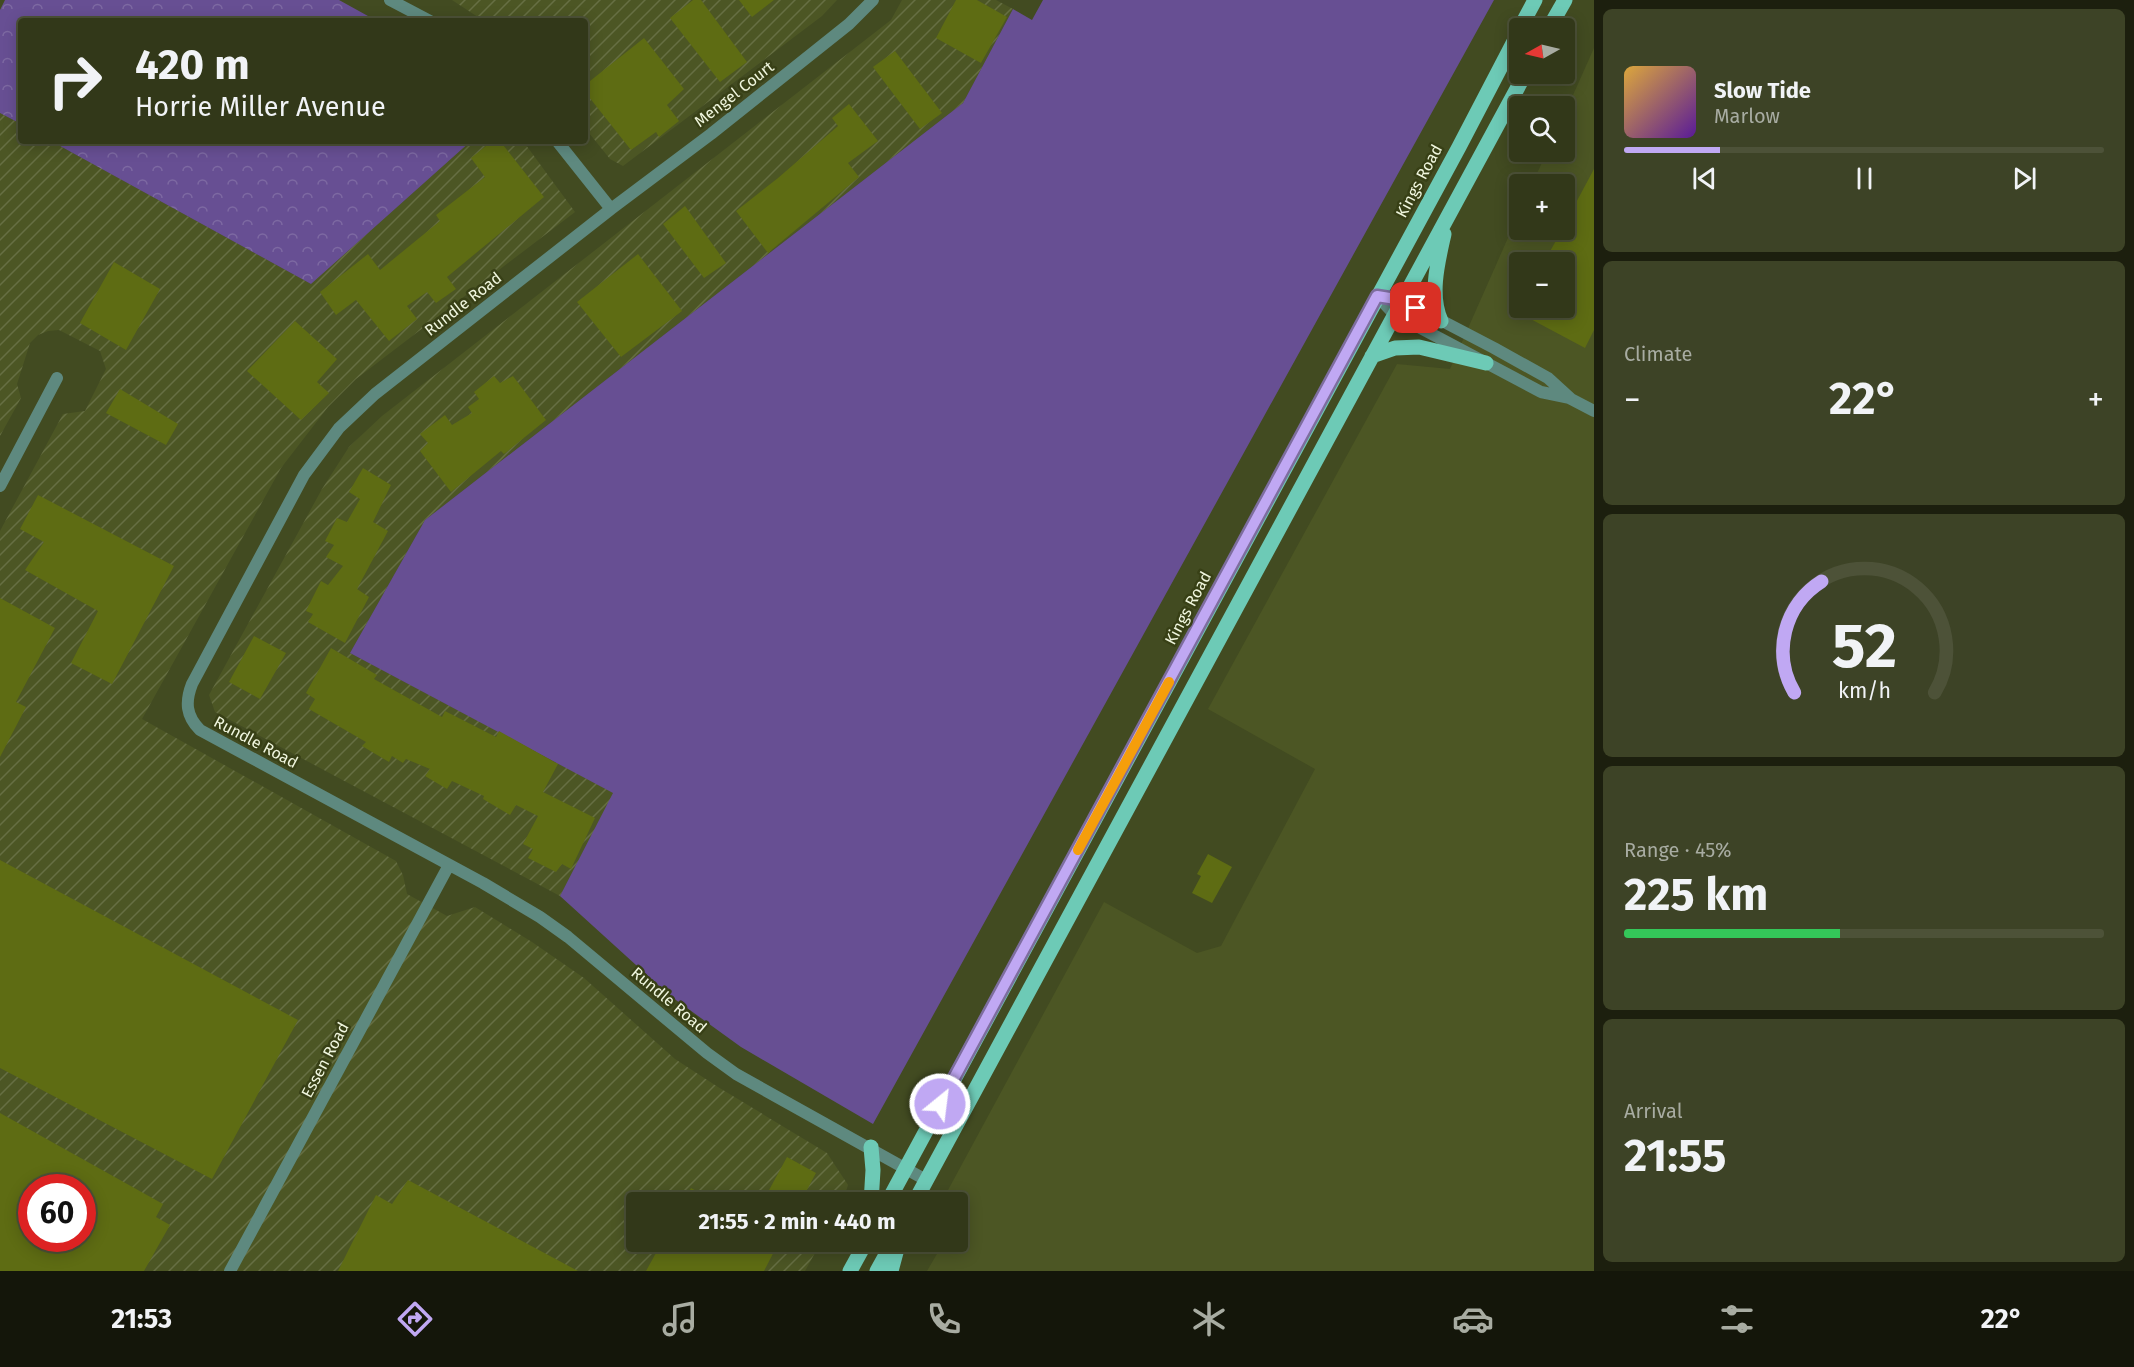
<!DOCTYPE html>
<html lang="en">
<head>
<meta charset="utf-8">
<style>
	body { margin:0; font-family:"Fira Sans",sans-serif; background:#3d4326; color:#f1f3f6; height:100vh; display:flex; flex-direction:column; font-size:22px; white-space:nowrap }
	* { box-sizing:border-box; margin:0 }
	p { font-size:20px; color:#a8aca2 }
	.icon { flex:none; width:33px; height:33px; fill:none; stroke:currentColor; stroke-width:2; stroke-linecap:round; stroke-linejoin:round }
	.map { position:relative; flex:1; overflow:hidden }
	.panel { display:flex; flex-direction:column; gap:9px; padding:9px; background:#1c1f0e; width:540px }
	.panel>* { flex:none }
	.guide { position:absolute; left:18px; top:18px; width:570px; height:126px; border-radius:6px; box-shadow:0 3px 15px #0003,0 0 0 2px #4d5238; background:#323819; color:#f1f3f6; overflow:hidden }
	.needle { width:39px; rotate:262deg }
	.fabs { position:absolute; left:1509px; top:18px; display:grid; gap:12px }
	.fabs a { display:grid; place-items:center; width:66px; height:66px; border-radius:6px; background:#323819; box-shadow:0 3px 15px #0003,0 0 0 2px #4d5238; font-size:30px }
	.speed { position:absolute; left:18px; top:1174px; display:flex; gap:12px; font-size:30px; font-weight:700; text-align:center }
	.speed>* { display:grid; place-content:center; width:78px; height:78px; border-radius:50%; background:#323819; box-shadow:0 3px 15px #0003,0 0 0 2px #4d5238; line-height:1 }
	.speed .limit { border:9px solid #d22; background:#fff; color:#111 }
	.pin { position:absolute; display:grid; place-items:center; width:51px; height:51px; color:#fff; margin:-26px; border-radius:12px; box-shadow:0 3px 9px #0006 }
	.me { position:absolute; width:66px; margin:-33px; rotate:29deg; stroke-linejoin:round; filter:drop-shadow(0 0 4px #0008) }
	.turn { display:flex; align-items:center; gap:21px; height:126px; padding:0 18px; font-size:27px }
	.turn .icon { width:78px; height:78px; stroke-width:2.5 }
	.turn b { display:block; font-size:42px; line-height:51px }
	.big { font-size:45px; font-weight:700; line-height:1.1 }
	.panel .card { flex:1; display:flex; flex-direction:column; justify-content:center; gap:9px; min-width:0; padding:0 21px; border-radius:9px; background:#3d4326 }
	.panel .dial { align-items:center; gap:0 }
	.dial svg { height:156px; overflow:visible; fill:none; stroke:#4d5238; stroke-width:7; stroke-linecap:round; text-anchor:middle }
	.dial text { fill:#f1f3f6; stroke:none }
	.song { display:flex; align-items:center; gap:18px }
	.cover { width:72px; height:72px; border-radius:9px; background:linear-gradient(135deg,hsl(40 70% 55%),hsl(270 70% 35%)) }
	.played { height:6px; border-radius:3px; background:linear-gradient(90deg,#c0a8f3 20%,#4d5238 20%) }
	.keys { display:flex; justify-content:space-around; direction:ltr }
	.heat { display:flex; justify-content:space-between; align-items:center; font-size:33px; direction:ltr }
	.charge { height:9px; border-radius:4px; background:linear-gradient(90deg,#34c759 45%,#4d5238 0) }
	.trip { position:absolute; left:626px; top:1192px; width:342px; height:60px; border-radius:6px; background:#323819; box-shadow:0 3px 15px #0003,0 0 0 2px #4d5238; font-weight:700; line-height:60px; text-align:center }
	.menu { display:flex; height:96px; justify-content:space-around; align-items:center; background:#14160a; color:#a8aca2 }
	.menu .icon { width:42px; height:42px }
	.menu .current { color:#c0a8f3 }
	.menu b { font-size:27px; color:#f1f3f6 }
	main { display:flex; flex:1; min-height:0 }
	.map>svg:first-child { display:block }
</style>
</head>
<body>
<main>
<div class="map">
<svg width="1594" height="1271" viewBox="0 0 1594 1271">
	<defs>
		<pattern id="industrial-furrows" width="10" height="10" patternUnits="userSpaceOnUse" patternTransform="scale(1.5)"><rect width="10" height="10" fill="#4c5624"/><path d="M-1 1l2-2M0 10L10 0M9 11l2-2" fill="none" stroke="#666f43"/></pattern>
		<pattern id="park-crowns" width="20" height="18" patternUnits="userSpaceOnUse" patternTransform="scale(1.5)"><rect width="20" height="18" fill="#674f93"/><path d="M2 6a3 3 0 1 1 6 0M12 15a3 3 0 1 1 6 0" fill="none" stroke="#7d69a2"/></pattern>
	</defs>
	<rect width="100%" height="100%" fill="#424b21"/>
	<!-- built -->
	<path fill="#4c5624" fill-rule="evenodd" d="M1594 48V1271H927L941 1247 933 1242H957V1203H941L1104 902 1197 953 1221 946 1315 769 1208 709 1397 364 1450 369 1519 213 1520 230H1564V184H1532L1547 152H1564L1565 113ZM1520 262H1564V308H1520Z"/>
	<!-- industrial -->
	<path fill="url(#industrial-furrows)" fill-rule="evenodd" d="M452 0H837L822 16 623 166 610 159 585 128V21H484Z
		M902 0H996L1013 9 963 103 425 520 350 653 614 793 560 896 215 712 209 695 322 489 349 447 382 416 891 20Z
		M0 113 21 124V141H51L311 284 471 141H523L575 212 356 379 328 407 281 468 142 719 396 861 403 875 407 894 447 916 475 907 532 942 584 978 675 1059 718 1087 827 1153 848 1185 842 1203H636V1242H821L805 1271H0V531L63 414 85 411 106 369 100 351 59 330 48 331 38 335 30 343 17 384 21 398 0 436ZM32 1188H82V1239H32Z"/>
	<!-- grass -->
	<path fill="#674f93" d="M1043 0H1494L873 1124 741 1047 669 995 560 896 613 793 350 653 425 520 963 103 1013 9 1032 20Z"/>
	<!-- park -->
	<path fill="url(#park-crowns)" d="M5 0H339L377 21H21V124L0 113V10Z
		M51 141H471L311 284Z"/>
	<!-- building -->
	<path fill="#5e6c13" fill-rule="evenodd" d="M693 0H701L747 62 720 82 670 18Z
		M739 0H774L752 17Z
		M956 0H977L1007 17 981 63 936 38Z
		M644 38 684 89 667 105 679 121 659 137 656 132 631 150 585 92V85Z
		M895 51 942 113 920 129 873 67Z
		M849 104 878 141 848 163 859 177 768 253 736 211 778 178 838 126 832 118Z
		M492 141H500L544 197 447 277 456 289 436 303 427 292 407 306 417 319 389 341 356 300 336 315 320 292 368 254 380 270 440 221 436 215 485 177 471 158Z
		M1594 169V330L1585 348 1510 308H1564V262H1544L1562 230H1564V225Z
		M685 206 726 263 704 278 663 224Z
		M638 254 682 311 621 357 577 302Z
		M114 262 160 289 126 350 80 323Z
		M295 321 337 359 317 382 329 393 301 420 247 371Z
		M494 376 500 383 513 376 546 420 504 454 501 451 451 492 420 451 428 443 420 434 445 415 452 425 472 413 468 407 479 399 474 392Z
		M120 389 178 424 166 445 106 413Z
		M363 468 391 485 373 522 388 531 357 589 369 597 345 643 308 622 313 614 306 611 321 581 328 585 343 566 326 557 334 545 325 541 337 518 347 522 360 499 349 492Z
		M38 495 174 566 112 684 71 663 98 611 25 570 44 542 20 529Z
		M0 598 55 628 16 702 26 707 0 757Z
		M254 636 286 653 260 699 229 682Z
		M331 648 377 675 374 679 442 717 445 711 496 737 499 731 558 764 543 792 595 818 571 869 562 864 556 872 528 858 533 849 523 844 538 816 516 805 510 815 483 799 484 796 452 781 447 789 425 776 430 769 406 759 403 763 392 756 389 762 362 746 366 742 309 709 315 699 306 693Z
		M1208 854 1232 867 1212 903 1192 893 1201 876 1197 874Z
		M0 860 298 1020 212 1179 0 1068Z
		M0 1113 163 1204 156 1217 170 1225 144 1271H0ZM32 1188H82V1239H32Z
		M787 1157 816 1173 800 1203H762Z
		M408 1180 578 1271H338L376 1195 392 1204Z
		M691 1188 718 1203H683Z
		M662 1242H779L764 1271H646Z"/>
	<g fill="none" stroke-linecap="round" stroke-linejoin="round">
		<!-- street -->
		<path stroke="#5e897f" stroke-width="12" d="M390 0 430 21
			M557 141 611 209 375 394 339 428 304 475 192 684C185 702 186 716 200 730L483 883 540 917 568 937 707 1053 736 1074 926 1180
			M611 209 711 134 849 24 873 0
			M1377 296 1402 300 1494 348 1548 378 1571 399 1594 411
			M1377 296 1394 314 1541 392 1570 398
			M0 486 57 378
			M230 1271 449 865"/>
		<!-- primary -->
		<path stroke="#6dcab6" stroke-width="15" d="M1520 28 1535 0
			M1549 28 1565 0
			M1441 321C1429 295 1438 261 1444 234
			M1372 356 1395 348 1419 347 1486 363
			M871 1147 873 1170 871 1203
			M887 1203 1459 147 1520 30
			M914 1203 1525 74
			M850 1271 866 1242
			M877 1271 893 1242
			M891 1271 898 1245"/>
	</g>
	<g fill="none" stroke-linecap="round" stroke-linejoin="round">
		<!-- route casing -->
		<g stroke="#7d6d9e" stroke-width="15">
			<path id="route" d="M940 1104 1377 296 1402 300 1416 308"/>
		</g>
		<!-- route -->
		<use href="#route" stroke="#c0a8f3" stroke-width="10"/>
		<!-- slow -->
		<path stroke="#f59e0b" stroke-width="10" d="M1078 850 1169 682"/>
	</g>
	<g text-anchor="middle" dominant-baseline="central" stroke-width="5" stroke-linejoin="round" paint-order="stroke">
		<!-- street labels -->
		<g font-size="16" fill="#f0f6de" stroke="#384016">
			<text transform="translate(734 94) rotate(-38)">Mengel Court</text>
			<text transform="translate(1419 181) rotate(-62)">Kings Road</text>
			<text transform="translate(463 304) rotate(-38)">Rundle Road</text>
			<text transform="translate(1188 608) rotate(-62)">Kings Road</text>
			<text transform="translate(256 742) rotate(28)">Rundle Road</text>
			<text transform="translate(669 1000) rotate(40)">Rundle Road</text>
			<text transform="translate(325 1060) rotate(-62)">Essen Road</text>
		</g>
	</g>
</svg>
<div class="fabs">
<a><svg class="needle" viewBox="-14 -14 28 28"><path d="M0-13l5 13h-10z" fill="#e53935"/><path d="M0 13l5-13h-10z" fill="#a8aca2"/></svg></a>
<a><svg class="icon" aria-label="search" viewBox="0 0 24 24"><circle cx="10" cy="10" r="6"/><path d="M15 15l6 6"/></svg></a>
<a>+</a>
<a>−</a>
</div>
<div class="speed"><div class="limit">60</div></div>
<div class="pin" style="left:1416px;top:308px;background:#d93025"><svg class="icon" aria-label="arrive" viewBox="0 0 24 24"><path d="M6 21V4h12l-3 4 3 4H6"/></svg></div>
<svg class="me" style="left:940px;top:1104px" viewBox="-20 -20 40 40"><circle r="17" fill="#c0a8f3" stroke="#fff" stroke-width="3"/><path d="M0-11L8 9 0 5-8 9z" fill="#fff"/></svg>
<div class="trip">21:55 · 2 min · 440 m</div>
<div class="guide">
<div class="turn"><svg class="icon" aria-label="right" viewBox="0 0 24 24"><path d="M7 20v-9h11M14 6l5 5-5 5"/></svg><div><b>420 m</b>Horrie Miller Avenue</div></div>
</div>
</div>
<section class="panel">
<div class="card">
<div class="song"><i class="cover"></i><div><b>Slow Tide</b><p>Marlow</p></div></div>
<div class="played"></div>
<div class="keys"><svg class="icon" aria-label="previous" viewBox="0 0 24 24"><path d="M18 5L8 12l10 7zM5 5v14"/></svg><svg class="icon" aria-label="pause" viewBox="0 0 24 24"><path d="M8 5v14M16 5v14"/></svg><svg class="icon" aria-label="next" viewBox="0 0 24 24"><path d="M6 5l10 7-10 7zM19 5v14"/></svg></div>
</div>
<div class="card"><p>Climate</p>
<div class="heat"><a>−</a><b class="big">22°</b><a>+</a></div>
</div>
<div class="card dial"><svg viewBox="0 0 100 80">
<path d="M14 69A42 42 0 1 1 86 69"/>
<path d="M14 69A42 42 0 0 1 28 12" stroke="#c0a8f3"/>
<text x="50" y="56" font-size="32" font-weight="700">52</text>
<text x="50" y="72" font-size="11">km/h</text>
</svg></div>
<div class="card"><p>Range · 45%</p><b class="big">225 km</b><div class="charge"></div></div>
<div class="card"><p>Arrival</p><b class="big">21:55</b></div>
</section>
</main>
<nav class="menu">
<b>21:53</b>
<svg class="icon current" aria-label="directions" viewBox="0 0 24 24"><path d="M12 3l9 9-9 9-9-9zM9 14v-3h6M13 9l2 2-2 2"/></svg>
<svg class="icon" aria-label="music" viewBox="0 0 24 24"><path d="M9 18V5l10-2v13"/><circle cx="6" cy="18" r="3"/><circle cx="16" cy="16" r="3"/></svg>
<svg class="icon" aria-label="phone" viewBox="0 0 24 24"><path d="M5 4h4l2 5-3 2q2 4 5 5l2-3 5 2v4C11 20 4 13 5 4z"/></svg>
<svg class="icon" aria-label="climate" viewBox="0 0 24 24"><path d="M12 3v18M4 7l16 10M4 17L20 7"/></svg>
<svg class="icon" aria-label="car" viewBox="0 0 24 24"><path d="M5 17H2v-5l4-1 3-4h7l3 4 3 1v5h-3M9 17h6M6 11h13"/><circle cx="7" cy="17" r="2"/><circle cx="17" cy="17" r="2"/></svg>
<svg class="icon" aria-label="filters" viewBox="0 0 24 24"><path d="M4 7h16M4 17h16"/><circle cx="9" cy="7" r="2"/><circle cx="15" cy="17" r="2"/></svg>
<b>22°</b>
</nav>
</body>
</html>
